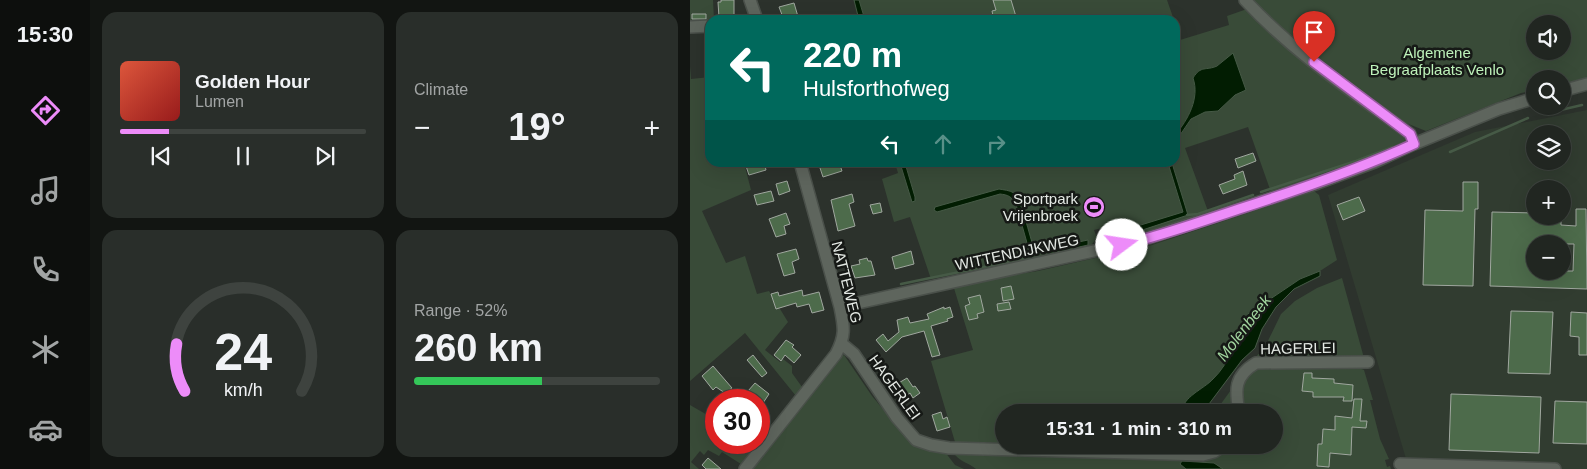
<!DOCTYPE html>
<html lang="en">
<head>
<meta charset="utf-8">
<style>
	body { margin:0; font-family:Helvetica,sans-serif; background:#292e2a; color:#f1f3f6; height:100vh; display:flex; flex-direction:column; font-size:19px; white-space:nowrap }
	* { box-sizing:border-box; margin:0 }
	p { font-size:16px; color:#a2a5a5 }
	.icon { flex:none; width:28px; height:28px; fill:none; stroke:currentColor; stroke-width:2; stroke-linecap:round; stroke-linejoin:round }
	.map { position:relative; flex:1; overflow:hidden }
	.details { display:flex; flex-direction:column; gap:12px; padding:12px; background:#121512; width:600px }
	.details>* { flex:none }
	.guide { position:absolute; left:15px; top:15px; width:475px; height:152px; border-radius:15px; box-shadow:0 5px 20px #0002,0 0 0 1px #3e433f; background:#00695c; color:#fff; overflow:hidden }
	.fabs { position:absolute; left:836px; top:15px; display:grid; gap:10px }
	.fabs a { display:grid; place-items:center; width:45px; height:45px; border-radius:50%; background:#212621; box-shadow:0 5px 20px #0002,0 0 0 1px #3e433f; font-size:25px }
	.speed { position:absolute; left:15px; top:389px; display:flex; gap:10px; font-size:25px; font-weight:700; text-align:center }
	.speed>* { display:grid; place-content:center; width:65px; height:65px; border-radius:50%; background:#212621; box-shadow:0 5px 20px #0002,0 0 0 1px #3e433f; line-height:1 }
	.speed .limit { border:8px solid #d22; background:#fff; color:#111 }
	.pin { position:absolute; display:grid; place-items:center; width:42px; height:42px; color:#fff; margin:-51px -21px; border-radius:50% 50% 50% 0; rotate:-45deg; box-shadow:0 0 5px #0007 }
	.pin .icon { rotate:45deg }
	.me { position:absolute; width:55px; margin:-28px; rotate:76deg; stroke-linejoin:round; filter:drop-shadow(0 0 4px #0008) }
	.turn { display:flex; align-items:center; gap:18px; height:105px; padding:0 15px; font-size:22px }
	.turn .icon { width:65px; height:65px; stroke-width:2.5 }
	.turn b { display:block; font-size:35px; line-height:42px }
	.lanes { display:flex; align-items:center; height:48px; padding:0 15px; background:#0003; justify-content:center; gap:25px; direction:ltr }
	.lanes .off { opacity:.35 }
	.big { font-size:38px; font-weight:800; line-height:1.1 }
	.details .tile { flex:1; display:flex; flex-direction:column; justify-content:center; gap:8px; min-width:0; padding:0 18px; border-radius:15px; background:#292e2a }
	.details .dial { align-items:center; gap:0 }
	.dial svg { height:130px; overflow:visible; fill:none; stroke:#3e433f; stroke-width:7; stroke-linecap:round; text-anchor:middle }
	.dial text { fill:#f1f3f6; stroke:none }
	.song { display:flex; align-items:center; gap:15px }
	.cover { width:60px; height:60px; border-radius:8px; background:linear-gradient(135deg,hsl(10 70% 55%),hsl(0 70% 35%)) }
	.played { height:5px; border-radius:2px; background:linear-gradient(90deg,#ed8cf9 20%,#3e433f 20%) }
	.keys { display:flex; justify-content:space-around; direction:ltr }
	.heat { display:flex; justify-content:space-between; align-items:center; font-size:28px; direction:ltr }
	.charge { height:8px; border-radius:4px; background:linear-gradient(90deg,#34c759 52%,#3e433f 0) }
	.details .tiles { flex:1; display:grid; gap:12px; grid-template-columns:repeat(2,1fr) }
	.trip { position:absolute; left:305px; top:404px; width:288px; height:50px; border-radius:25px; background:#212621; box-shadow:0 5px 20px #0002,0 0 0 1px #3e433f; font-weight:800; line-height:50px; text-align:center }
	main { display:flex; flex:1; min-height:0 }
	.dock { display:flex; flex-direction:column; width:90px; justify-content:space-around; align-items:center; background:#0d0f0d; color:#a2a5a5 }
	.dock .icon { width:35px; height:35px }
	.dock .selected { color:#ed8cf9 }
	.dock b { font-size:22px; color:#f1f3f6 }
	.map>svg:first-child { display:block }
</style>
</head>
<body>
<main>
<nav class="dock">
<b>15:30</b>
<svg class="icon selected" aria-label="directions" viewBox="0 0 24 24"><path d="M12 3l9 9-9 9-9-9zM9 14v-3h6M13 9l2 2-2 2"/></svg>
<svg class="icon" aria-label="music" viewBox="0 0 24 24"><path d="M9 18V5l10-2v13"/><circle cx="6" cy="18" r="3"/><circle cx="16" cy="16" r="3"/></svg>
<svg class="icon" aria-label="phone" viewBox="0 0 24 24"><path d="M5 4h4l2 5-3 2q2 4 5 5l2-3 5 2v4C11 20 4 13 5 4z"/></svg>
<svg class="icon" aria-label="climate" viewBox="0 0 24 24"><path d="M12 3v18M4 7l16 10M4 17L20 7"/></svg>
<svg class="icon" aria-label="car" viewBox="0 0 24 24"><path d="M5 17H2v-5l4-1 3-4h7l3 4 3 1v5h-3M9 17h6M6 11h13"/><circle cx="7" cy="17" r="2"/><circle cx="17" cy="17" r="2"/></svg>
</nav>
<section class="details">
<div class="tiles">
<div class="tile">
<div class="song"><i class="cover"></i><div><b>Golden Hour</b><p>Lumen</p></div></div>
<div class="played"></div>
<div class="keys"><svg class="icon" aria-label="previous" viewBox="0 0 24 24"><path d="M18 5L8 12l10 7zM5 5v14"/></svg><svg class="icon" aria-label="pause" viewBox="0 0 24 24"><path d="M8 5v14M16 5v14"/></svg><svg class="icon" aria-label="next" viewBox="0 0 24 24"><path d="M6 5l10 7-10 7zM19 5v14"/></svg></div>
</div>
<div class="tile"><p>Climate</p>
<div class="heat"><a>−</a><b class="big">19°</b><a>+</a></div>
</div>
<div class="tile dial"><svg viewBox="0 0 100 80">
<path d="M14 69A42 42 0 1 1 86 69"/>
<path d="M14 69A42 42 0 0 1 9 40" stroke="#ed8cf9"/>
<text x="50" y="56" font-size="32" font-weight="700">24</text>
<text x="50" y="72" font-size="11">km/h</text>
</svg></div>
<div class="tile"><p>Range · 52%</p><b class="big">260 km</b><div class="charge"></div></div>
</div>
</section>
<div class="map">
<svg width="897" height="469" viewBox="0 0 897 469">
	<rect width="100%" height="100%" fill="#2c322c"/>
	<!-- built -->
	<path fill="#313c30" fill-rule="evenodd" d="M897 110V469H719L638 195 785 132ZM845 134H872V161H845ZM845 189H872V216H845ZM845 244H872V271H845Z"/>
	<!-- green -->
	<path fill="#394b38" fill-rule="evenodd" d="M0 0H23L24 20H20V24H0Z
		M169 0H477L484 20H175Z
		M562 0H897V78L873 84 872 79H845V90L831 93 736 131 711 121 656 83 595 33ZM845 24H872V51H845Z
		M557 9 715 138 714 144 674 161 582 195 558 127 495 148 519 214 423 242 414 236 412 228 404 230 407 238 399 248 241 279 220 217 204 222 192 179 208 173 205 163H210L222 202 225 197 215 163H478L493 213 428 232V237L498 215 482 163 485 162V24L490 40 539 25 537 16ZM543 54 556 90 545 95 528 111 515 112 501 119 489 137 485 134C498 120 510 98 503 78 511 65 515 72 526 66 532 63 538 57 543 54Z
		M0 66 1 79 20 77V162L54 163 61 190 12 211 36 263 55 256 67 294 79 291 98 322 75 350 90 362 93 359 102 366V373L112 387 106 396 55 333 0 381Z
		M624 191 629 195 647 260 630 271 610 279 558 314 553 320C545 341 540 363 523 379 514 389 493 397 492 412H314V443L265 442 241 361 283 350 263 285 348 271 462 245Z
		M652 278 674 358 580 356 564 359 575 347 591 314 605 301 627 288Z
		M154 355 182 396 203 421 255 452 265 465 274 469H60L148 357Z
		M666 367 674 370 683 400H680L690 439 699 459 695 460 697 467 700 466 701 469H286C279 463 271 462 265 455L266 452 479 455 539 445H584V412H552L548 397 554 379 567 368Z
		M541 390V412H525Z
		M0 405 26 420V442L66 443 51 464 32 452 29 456 18 450 14 455 10 451 1 462 9 469H0Z
		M369 445H496L495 449Z"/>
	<!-- water -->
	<path fill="#021d02" stroke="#465a46" d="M164 0H169L175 20H169Z
		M543 53 556 90 545 95 528 111 515 112 501 119 488 138 485 135C498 120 510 98 503 78 511 65 516 71 527 66 532 62 538 57 543 53Z
		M210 163H215L225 197V201L222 202Z
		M478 163H482L498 215 428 238V232L493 212Z
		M309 189C314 190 319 190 324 193 331 199 340 237 344 249L369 246 398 240V245L362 253 343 254 339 250 326 204C321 196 318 195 310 194L247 212 244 210 245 207Z
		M630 271V276L604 289 586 307 572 329 565 348 552 360 513 412H492C492 397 514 389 523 379 540 363 545 341 553 320L558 314 610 279Z
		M492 461 524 463 533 469H496L490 464Z"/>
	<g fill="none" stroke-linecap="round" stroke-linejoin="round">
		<!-- stream -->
		<path stroke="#465a46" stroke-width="2.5" d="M862 112 892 105
			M760 152 838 118
			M571 192 666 161 703 147
			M497 215 508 214 563 195
			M211 284 333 259"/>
	</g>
	<!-- building -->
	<path fill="#4d6b4b" stroke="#a0a79f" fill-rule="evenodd" d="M31 0H44V17L29 18 28 2H31Z
		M303 0H321L327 20H304L302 11 306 10Z
		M104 3 109 20H94L89 7Z
		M2 14H16V19H2Z
		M563 153 566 161 548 168 545 159Z
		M64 162H74L76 170 59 175 56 166 64 164Z
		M128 162H149L152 171 133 177Z
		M553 171 557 185 533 194 529 185 545 179 544 175Z
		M97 181 100 191 89 195 86 184Z
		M773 182H788V209H785L783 286 733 285 735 210 773 211Z
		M81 191 84 201 67 205 64 195Z
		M162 194 164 202 159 204 165 226 148 231 141 200Z
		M669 197 675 211 653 220 647 205Z
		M190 203 192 212 183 214 180 205Z
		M886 209H896L897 289 800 286 802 212 845 213V216H871V225L886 226ZM845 244H884L883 271H845Z
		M96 213 100 224 94 226 96 234 86 237 79 219Z
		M106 249 109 259 102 262 105 273 94 276 87 254Z
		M221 251 224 264 205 269 202 257Z
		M177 258 178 261H181L185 275 165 278 161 266 170 264 169 260Z
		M321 286 324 299 313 301 311 288Z
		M112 290 113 296 129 292 134 310 122 313 119 304 107 307 106 303 86 309 81 294 88 292 89 296Z
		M290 295 294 312 287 314 288 318 279 320 275 306 280 304 278 298Z
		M319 302 321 309 308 311 307 304Z
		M254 307V309L260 307 263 317 257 319 258 321 241 326 250 355 242 357 234 331 212 337 196 352 186 340 193 334 198 341 209 332 207 320 218 317 220 323 239 319 237 314Z
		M821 311 863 312 860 374 818 373Z
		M881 312 897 313V355H889V337L880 336Z
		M96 340 104 345 102 347 111 355 104 363 95 355 91 361 84 355Z
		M63 355 77 373 72 377 57 360Z
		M23 366 42 388 35 393 26 387 23 390 12 376Z
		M614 373H622V378L644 379V383L663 385 662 401H653L654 397H623V392L612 391Z
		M217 378 223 387 225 386 230 393 223 398 220 393 210 400 202 387Z
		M65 383 79 394 73 403 58 391Z
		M761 394 851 397 849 453 759 450Z
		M664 399H672L670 421H677L676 428 662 427 661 455 640 453 639 467 627 466 628 444H632L633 429 645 430V416L662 418Z
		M865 401 897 402V444L863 443Z
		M251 412 253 419 257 417 260 427 247 431 242 415Z
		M18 458 31 469H16L12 465Z"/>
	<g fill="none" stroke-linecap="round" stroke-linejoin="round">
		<!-- minor casing -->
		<g stroke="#4a504a" stroke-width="14">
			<path id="minor" d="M60 0 67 20
				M555 0C603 52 663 92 720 134L724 144
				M0 27 20 26
				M872 91 897 84
				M150 307 449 241 628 183 685 162 724 144 809 109 845 98
				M152 344 164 354 207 418 226 440 241 445 259 448 513 455 524 452 534 445
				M549 412C545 390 544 376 566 363L678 362
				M710 464 865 469
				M55 469 146 354C156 335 154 327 150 307L110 162"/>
		</g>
		<!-- minor -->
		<use href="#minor" stroke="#5e655d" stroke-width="11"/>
	</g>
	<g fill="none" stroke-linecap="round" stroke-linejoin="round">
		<!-- route casing -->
		<g stroke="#9a5ba2" stroke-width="12">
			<path id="route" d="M432 245C471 236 510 222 549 209 608 190 667 170 724 144L720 134 624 62"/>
		</g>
		<!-- route -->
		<use href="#route" stroke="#ed8cf9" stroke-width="9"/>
	</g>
	<!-- icons -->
	<defs>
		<g id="stadium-disc" transform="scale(1.125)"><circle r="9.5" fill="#ed8cf9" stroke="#161916"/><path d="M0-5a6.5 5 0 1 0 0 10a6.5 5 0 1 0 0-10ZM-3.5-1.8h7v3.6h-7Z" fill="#111"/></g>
	</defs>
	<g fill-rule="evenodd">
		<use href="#stadium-disc" x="404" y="207"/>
	</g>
	<g text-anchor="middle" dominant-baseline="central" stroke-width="5" stroke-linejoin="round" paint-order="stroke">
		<!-- park labels -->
		<g font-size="15" fill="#bef2ba" stroke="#161916">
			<text x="747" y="52">Algemene<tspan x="747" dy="17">Begraafplaats Venlo</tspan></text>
		</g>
		<!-- poi labels -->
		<g font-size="15" fill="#e4e9e4" stroke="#161916" text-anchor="end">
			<text x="388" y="198">Sportpark<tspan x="388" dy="17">Vrijenbroek</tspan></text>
		</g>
		<!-- street labels -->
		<g font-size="15" fill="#e4e9e4" stroke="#161916">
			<text transform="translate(327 252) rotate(-12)">WITTENDIJKWEG</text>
			<text transform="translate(157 282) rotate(76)">NATTEWEG</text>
			<text transform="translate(608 348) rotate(-1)">HAGERLEI</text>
			<text transform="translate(205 387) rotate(54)">HAGERLEI</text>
		</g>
		<!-- water labels -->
		<g font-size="16" font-style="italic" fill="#a1d49e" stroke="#161916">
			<text transform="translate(554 328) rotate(-53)">Molenbeek</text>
		</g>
	</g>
</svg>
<div class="fabs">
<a><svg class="icon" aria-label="sound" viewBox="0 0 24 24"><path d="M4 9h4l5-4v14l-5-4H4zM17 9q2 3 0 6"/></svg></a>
<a><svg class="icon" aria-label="search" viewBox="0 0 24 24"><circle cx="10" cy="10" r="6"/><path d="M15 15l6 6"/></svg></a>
<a><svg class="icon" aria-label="layers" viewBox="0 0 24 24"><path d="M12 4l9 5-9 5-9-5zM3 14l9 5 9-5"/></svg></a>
<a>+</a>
<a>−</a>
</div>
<div class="speed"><div class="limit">30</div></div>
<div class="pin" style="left:624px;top:62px;background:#d93025"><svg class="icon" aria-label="arrive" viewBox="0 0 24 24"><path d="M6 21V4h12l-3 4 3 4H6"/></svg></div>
<svg class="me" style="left:432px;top:245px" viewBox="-20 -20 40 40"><circle r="19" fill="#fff"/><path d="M0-13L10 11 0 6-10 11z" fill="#ed8cf9"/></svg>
<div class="trip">15:31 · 1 min · 310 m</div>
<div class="guide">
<div class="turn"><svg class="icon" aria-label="left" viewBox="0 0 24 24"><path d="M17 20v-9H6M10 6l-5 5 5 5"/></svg><div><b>220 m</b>Hulsforthofweg</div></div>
<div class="lanes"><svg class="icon" aria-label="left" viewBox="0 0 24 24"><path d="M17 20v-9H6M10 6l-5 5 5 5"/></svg><svg class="icon off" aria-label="ahead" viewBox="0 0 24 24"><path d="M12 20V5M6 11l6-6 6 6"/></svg><svg class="icon off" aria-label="right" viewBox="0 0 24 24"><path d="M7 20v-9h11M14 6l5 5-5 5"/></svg></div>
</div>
</div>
</main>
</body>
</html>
